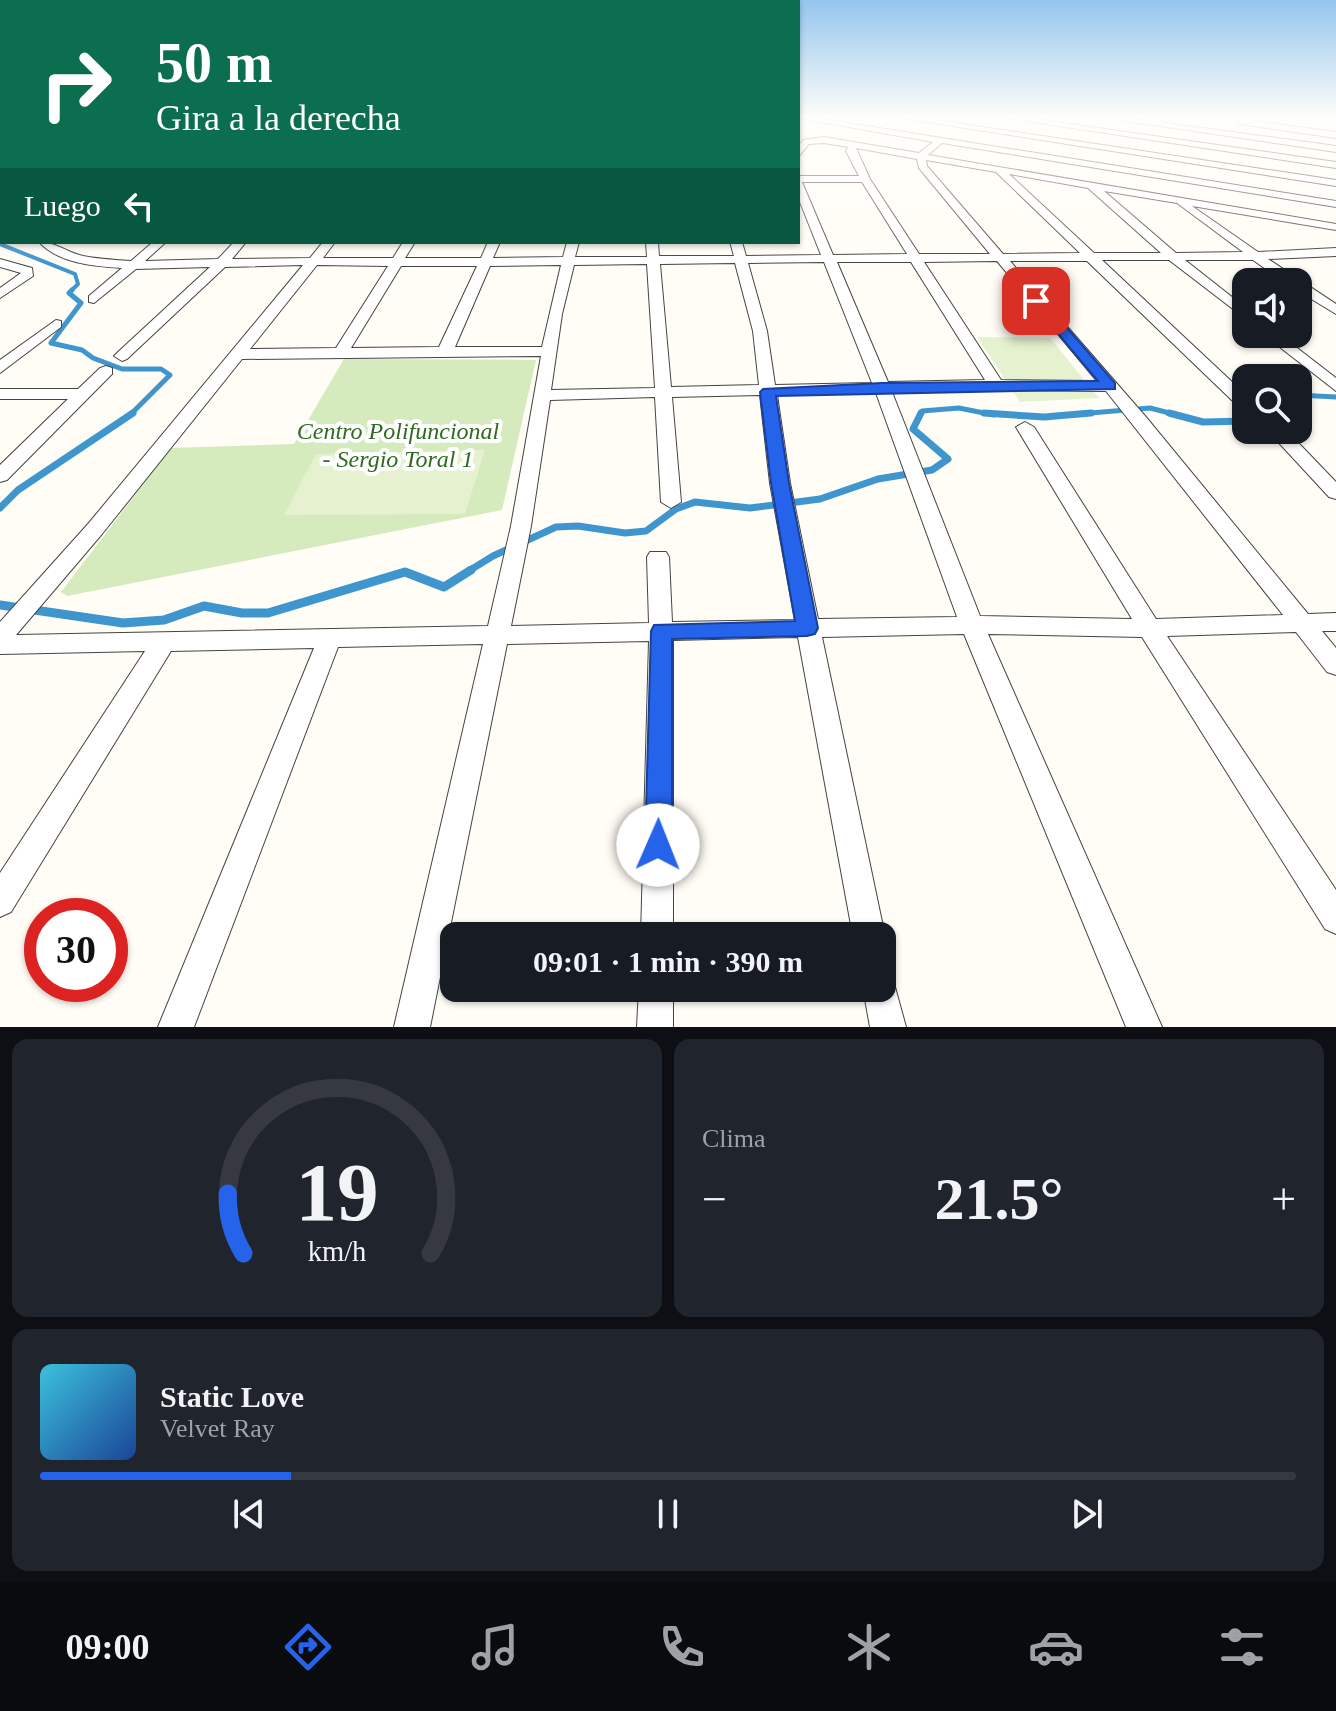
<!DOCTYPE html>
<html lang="es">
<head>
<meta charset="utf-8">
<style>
	body { margin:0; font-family:"Times New Roman",serif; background:#20242c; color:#f1f3f6; height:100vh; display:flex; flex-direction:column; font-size:30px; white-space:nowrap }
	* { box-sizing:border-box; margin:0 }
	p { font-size:26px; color:#9ea1a6 }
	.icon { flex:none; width:44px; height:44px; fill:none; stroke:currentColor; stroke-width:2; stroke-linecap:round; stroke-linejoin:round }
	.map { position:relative; height:1027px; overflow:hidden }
	.sheet { display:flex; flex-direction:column; gap:12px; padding:12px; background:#0d0f14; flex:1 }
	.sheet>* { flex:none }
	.banner { position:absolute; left:0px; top:0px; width:800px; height:244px; box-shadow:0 2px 6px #0004; background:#0b6e4f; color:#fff; overflow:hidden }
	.controls { position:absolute; left:1232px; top:268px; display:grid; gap:16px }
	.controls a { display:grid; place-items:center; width:80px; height:80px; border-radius:16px; background:#171b24; box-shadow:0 2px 6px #0004; font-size:40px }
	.speed { position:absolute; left:24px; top:898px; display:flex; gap:16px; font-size:40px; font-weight:700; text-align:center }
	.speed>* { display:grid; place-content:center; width:104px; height:104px; border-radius:50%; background:#171b24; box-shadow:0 2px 6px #0004; line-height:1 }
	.speed .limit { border:12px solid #d22; background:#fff; color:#111 }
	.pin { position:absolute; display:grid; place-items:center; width:68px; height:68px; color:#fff; margin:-34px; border-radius:16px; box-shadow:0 4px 12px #0006 }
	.me { position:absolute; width:88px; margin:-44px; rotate:1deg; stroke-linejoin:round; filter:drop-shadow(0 0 6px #0008) }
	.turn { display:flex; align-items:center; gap:28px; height:168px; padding:0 24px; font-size:36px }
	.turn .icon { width:104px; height:104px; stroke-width:2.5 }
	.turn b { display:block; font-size:56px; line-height:68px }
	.then { display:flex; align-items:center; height:76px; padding:0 24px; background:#0003; gap:16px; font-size:30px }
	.big { font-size:60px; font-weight:700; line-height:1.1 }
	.sheet .card { flex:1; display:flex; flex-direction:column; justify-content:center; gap:12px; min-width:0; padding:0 28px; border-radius:16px; background:#20242c }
	.sheet .dial { align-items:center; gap:0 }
	.dial svg { height:208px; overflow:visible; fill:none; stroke:#363941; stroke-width:7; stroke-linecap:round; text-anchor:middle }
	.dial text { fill:#f1f3f6; stroke:none }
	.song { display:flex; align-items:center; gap:24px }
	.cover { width:96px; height:96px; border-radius:12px; background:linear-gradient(135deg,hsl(190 70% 55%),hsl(220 70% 35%)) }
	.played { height:8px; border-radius:4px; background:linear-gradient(90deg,#2563eb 20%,#363941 20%) }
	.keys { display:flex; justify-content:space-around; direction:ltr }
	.heat { display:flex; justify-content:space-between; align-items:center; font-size:44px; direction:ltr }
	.sheet .tiles { flex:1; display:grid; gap:12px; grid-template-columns:1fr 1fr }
	.card:last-child { grid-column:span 2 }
	.trip { position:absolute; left:440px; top:922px; width:456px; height:80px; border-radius:16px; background:#171b24; box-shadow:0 2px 6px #0004; font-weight:700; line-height:80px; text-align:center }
	.tab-bar { display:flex; height:128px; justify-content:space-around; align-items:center; background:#090b0e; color:#9ea1a6 }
	.tab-bar .icon { width:56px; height:56px }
	.tab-bar .active { color:#2563eb }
	.tab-bar b { font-size:36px; color:#f1f3f6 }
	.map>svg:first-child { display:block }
</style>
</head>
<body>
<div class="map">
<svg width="1336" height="1027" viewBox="0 0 1336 1027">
	<rect width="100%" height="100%" fill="#fffdf5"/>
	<!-- green -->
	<path fill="#d5ebbd" d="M344 359 536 360 502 510 67 596 61 592 171 448 294 444Z"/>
	<!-- pitch -->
	<path fill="#e6f2cf" d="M977 337 1050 338 1099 398 1020 402Z
		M485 450 465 514 284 515 316 454Z"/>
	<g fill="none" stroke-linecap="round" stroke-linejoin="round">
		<!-- stream-far3 -->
		<path stroke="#3f96cf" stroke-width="4" d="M0 244 75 274 78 284 70 292"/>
		<!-- stream-far2 -->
		<path stroke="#3f96cf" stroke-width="5" d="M72 290 69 293 81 303 51 343 82 350 93 358 122 369H161L170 375 130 415
			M1298 395 1336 397
			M920 415 922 411 959 408 994 415
			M1067 415 1150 408 1177 415"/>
		<!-- stream-far1 -->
		<path stroke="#3f96cf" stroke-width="7" d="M984 413 1044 417 1091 413
			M1169 413 1203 422 1246 421
			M0 508 18 490 133 413
			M467 572 493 556 556 527 578 526 625 533 646 531 676 509 695 502 750 508 820 499 878 479 932 470 948 459 913 429 921 413"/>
		<!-- stream -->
		<path stroke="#3f96cf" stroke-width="9" d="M0 605 123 623 164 620 204 606 242 613H268L405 572 444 587 471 570"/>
		<!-- minor casing -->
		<g stroke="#444" stroke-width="2">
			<path id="minor" d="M798 118H817L1336 201V207L942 143 928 155 1336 224V230L1192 206 1258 252 1336 248V256L1268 259 1336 304V314L1298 291V282H1284L1253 260H1185L1246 308V319L1169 260H1102L1246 395V409L1240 408 1087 261H1010L1146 417 1308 614 1336 613V631H1322L1336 648V675L1327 672 1296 632 1167 636 1336 890V934L1325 929 1142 637 988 634 1162 1027H1126L964 634 822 637 885 936 882 944V936H853L798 637 673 640V936H641L649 641 507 644 430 1027H394L483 644 338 647 194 1027H158L314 648 171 651 11 912 0 917V873L145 651 0 654V622L88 524 303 265 225 267 127 359 122 361 114 356 117 353 210 267 136 269 94 303 89 302V296L122 268C93 266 60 264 39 242 56 242 66 252 83 256 99 259 115 260 131 261L153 242H166L145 261 218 259 234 242H246L232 259 310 258 323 242H335L323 258H393L403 242H415L405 258H481L488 242H500L493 258 563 257 567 242H579L575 257H647L646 242H658L659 256H734L730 242H742L746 256 821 255 798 197V176H859L846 151 848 147 824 143 809 144 798 157V147L803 140 824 137 919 153 933 142ZM856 148 917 159 919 168 990 254H919L870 179ZM926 160 996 172 1080 253 1003 254 927 166ZM1009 174 1088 188 1161 253H1094ZM802 182H862L907 254 833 255ZM1104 191 1177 203 1243 252 1176 253ZM997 261 1097 381 1001 380 924 262ZM824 262 872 383 775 385 767 331 748 263ZM837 262H911L985 380 888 382ZM735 263 753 331 759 385 671 387 660 264ZM647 264 655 388 551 390 562 314 574 265ZM317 265 388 266 336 348 250 349ZM561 265 542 347H455L490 266ZM401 266H477L439 347 351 348ZM541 356 511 526 488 626 16 635 102 534 242 359ZM996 390 1106 391 1283 615 1156 619 1034 427 1025 422 1016 427 1132 619 980 616 892 392ZM876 393 957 617 818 619 790 483 777 395ZM760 395 770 483 795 620 672 622 669 557 666 552H650L647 557 649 623 511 626 531 526 550 400 655 397 661 502 671 508 681 502 672 397Z
				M901 118H922L1336 180V186Z
				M1006 118H1028L1336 162V168Z
				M1105 118H1128L1336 146V152Z
				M1241 119 1336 132V138L1238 124Z
				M0 132 2 133V139L0 138Z
				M0 155H2V161H0Z
				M0 177H2L0 184Z
				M0 208H2V214H0Z
				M0 259 32 268 33 276 0 298V288L21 273 0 267Z
				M56 320 61 321V327L0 373V360Z
				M1263 334H1279L1336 378V391Z
				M106 366 112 368V374L7 480 0 482V465L68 399H0V389H78L100 368Z
				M1267 430H1286L1336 482V499L1329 497Z
				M882 972 892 976 906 1027H870L863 988H882Z
				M639 988H673V1027H637Z"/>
		</g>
		<!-- minor -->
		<use href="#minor" fill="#fff" fill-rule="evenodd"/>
	</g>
	<!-- sky -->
	<linearGradient id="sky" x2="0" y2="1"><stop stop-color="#95c6ee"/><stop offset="0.45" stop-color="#fffefa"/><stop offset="1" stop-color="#fffefa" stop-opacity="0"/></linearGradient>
	<rect width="1336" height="262" fill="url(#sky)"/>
	<!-- route -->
	<path fill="#2563eb" stroke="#184099" stroke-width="2" d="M1036 297 1041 298 1115 383V389L776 396 789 483 818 628 815 634 807 636 672 639V845L668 854 658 858 649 854 645 845 651 631 654 625 795 621 771 483 760 392 763 389 882 383 1098 381 1032 303V298Z"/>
	<g text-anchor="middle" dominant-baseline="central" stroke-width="8" stroke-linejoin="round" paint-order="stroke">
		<!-- park labels -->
		<g font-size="24" font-style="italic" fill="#2f6b1f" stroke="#fff">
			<text x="398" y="431">Centro Polifuncional<tspan x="398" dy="28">- Sergio Toral 1</tspan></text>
		</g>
	</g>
</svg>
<div class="controls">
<a><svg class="icon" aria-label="sound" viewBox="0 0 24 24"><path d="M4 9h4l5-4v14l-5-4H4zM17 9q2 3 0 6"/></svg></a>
<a><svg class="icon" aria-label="search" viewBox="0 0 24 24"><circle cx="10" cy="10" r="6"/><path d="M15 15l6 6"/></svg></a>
</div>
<div class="speed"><div class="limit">30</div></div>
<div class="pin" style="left:1036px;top:301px;background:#d93025"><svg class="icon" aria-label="arrive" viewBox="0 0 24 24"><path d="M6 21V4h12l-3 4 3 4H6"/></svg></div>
<svg class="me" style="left:658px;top:845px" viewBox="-20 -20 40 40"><circle r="19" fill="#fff"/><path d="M0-13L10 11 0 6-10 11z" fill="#2563eb"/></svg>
<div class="trip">09:01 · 1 min · 390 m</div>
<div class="banner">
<div class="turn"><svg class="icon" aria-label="right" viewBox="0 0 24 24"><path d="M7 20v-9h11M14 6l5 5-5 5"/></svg><div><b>50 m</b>Gira a la derecha</div></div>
<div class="then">Luego<svg class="icon" aria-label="left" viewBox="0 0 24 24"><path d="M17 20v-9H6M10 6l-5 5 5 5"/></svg></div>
</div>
</div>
<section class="sheet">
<div class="tiles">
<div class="card dial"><svg viewBox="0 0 100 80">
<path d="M14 69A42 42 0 1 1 86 69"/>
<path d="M14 69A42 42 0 0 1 8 46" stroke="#2563eb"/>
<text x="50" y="56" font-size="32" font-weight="700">19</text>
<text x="50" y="72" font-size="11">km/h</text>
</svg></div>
<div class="card"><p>Clima</p>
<div class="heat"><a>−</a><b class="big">21.5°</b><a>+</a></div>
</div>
<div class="card">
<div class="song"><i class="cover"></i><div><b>Static Love</b><p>Velvet Ray</p></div></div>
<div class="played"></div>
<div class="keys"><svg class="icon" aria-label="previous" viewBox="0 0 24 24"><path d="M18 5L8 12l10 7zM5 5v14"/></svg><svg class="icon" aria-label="pause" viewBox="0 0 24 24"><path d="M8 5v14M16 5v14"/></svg><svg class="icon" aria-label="next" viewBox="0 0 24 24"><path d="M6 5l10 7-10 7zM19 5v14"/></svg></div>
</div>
</div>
</section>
<nav class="tab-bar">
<b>09:00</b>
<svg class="icon active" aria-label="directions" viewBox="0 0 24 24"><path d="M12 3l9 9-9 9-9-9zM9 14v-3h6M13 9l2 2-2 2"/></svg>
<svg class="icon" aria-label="music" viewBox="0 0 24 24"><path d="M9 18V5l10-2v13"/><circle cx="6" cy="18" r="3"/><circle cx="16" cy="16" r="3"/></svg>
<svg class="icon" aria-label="phone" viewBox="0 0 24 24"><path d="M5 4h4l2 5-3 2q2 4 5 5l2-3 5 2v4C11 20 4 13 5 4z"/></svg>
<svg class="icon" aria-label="climate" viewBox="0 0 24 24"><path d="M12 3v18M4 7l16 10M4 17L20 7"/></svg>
<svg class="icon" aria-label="car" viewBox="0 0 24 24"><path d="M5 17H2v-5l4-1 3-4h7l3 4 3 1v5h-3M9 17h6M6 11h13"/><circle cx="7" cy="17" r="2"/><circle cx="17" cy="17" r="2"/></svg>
<svg class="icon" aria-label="filters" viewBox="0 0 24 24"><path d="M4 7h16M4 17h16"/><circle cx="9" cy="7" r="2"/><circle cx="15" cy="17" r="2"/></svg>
</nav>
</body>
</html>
